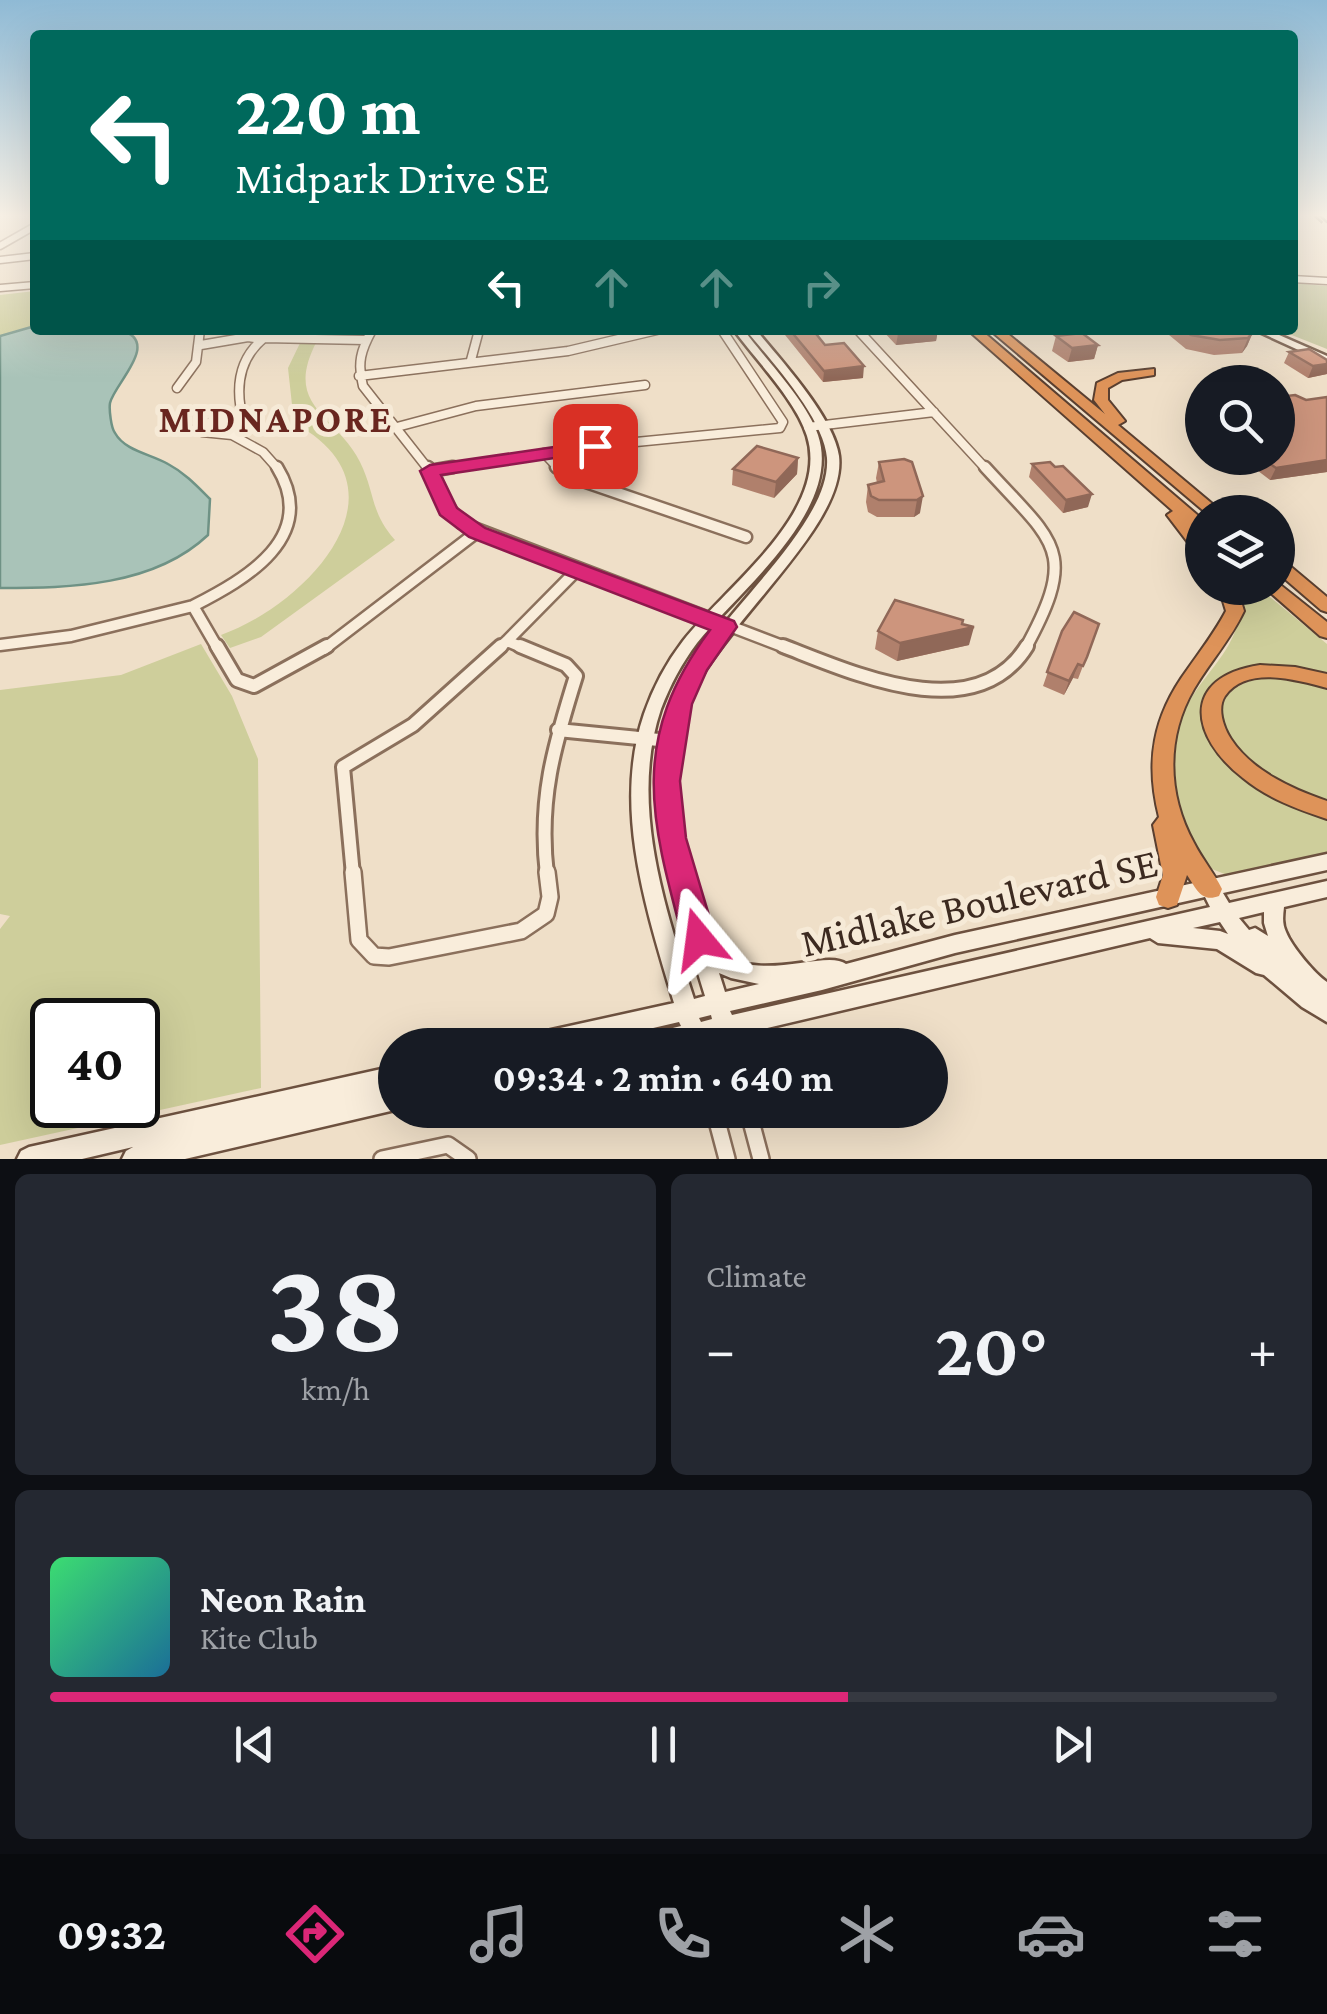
<!DOCTYPE html>
<html lang="en">
<head>
<meta charset="utf-8">
<style>
	body { margin:0; font-family:"Crimson Pro",serif; background:#242831; color:#f1f3f6; height:100vh; display:flex; flex-direction:column; font-size:38px; white-space:nowrap }
	* { box-sizing:border-box; margin:0 }
	p { font-size:32px; color:#9ea1a6 }
	.icon { flex:none; width:55px; height:55px; fill:none; stroke:currentColor; stroke-width:2; stroke-linecap:round; stroke-linejoin:round }
	.map { position:relative; height:1159px; overflow:hidden }
	.details { display:flex; flex-direction:column; gap:15px; padding:15px; background:#0d0f14; flex:1 }
	.details>* { flex:none }
	.banner { position:absolute; left:30px; top:30px; width:1268px; height:305px; border-radius:10px; box-shadow:0 10px 40px #0002; background:#00695c; color:#fff; overflow:hidden }
	.buttons { position:absolute; left:1185px; top:365px; display:grid; gap:20px }
	.buttons a { display:grid; place-items:center; width:110px; height:110px; border-radius:50%; background:#171b24; box-shadow:0 10px 40px #0002; font-size:50px }
	.speed { position:absolute; left:30px; top:998px; display:flex; gap:20px; font-size:50px; font-weight:700; text-align:center }
	.speed>* { display:grid; place-content:center; width:130px; height:130px; border-radius:50%; background:#171b24; box-shadow:0 10px 40px #0002; line-height:1 }
	.speed .limit { border:5px solid #111; border-radius:15px; background:#fff; color:#111 }
	.pin { position:absolute; display:grid; place-items:center; width:85px; height:85px; color:#fff; margin:-42px; border-radius:20px; box-shadow:0 5px 15px #0006 }
	.me { position:absolute; width:110px; margin:-55px; rotate:344deg; stroke-linejoin:round; filter:drop-shadow(0 0 8px #0008) }
	.turn { display:flex; align-items:center; gap:35px; height:210px; padding:0 40px; font-size:45px }
	.turn .icon { width:130px; height:130px; stroke-width:2.5 }
	.turn b { display:block; font-size:70px; line-height:85px }
	.lanes { display:flex; align-items:center; height:95px; padding:0 40px; background:#0003; justify-content:center; gap:50px; direction:ltr }
	.lanes .off { opacity:.35 }
	.big { font-size:75px; font-weight:700; line-height:1.1 }
	.details .card { flex:1; display:flex; flex-direction:column; justify-content:center; gap:15px; min-width:0; padding:0 35px; border-radius:15px; background:#242831 }
	.details .dial { align-items:center; gap:0 }
	.dial b { font-size:130px; line-height:1 }
	.song { display:flex; align-items:center; gap:30px }
	.cover { width:120px; height:120px; border-radius:15px; background:linear-gradient(135deg,hsl(140 70% 55%),hsl(200 70% 35%)) }
	.played { height:10px; border-radius:5px; background:linear-gradient(90deg,#db2777 65%,#363941 65%) }
	.keys { display:flex; justify-content:space-around; direction:ltr }
	.heat { display:flex; justify-content:space-between; align-items:center; font-size:55px; direction:ltr }
	.details .tiles { flex:1; display:grid; gap:15px; grid-template-columns:1fr 1fr }
	.card:last-child { grid-column:span 2 }
	.trip { position:absolute; left:378px; top:1028px; width:570px; height:100px; border-radius:50px; background:#171b24; box-shadow:0 10px 40px #0002; font-weight:700; line-height:100px; text-align:center }
	.dock { display:flex; height:160px; justify-content:space-around; align-items:center; background:#090b0e; color:#9ea1a6 }
	.dock .icon { width:70px; height:70px }
	.dock .selected { color:#db2777 }
	.dock b { font-size:45px; color:#f1f3f6 }
	.map>svg:first-child { display:block }
</style>
</head>
<body>
<div class="map">
<svg width="1327" height="1159" viewBox="0 0 1327 1159">
	<rect width="100%" height="100%" fill="#efdfc8"/>
	<!-- green -->
	<path fill="#cece9b" fill-rule="evenodd" d="M35 291V326L0 336V295Z
		M301 341H317C282 407 336 414 360 462 375 492 370 512 395 540L261 637 230 648 221 635C306 605 417 489 294 423L288 368Z
		M1234 588H1259L1327 644V679L1230 675 1206 732 1217 752 1327 814V852L1227 875 1207 867C1189 833 1169 796 1173 756 1175 735 1181 715 1192 697 1214 662 1252 633 1234 588Z
		M201 644 232 696 258 759 261 1088 0 1145V929L10 916 0 914V690L121 675ZM52 1020H138V1105H52Z
		M1262 678H1285L1327 687V804C1311 797 1292 791 1276 782 1234 758 1186 694 1262 678Z"/>
	<!-- cemetery -->
	<path fill="#c3c39a" d="M1293 283 1327 286V349L1279 330H1292Z"/>
	<!-- water -->
	<path fill="#a9c3b8" stroke="#6f9285" stroke-width="2.5" d="M35 326V330C57 330 102 324 121 330 162 342 114 384 110 403 109 409 111 428 115 433 125 451 151 454 168 464 185 473 197 486 210 499L208 535C154 586 71 588 0 588V336Z"/>
	<g fill="none" stroke-linecap="round" stroke-linejoin="round">
		<!-- street-far4 casing -->
		<g stroke="#8b705c" stroke-width="9">
			<path id="street-far4" d="M0 246 35 226
				M0 260 35 256
				M1292 279 1327 281
				M0 288 35 285"/>
		</g>
		<!-- street-far3 casing -->
		<g stroke="#8b705c" stroke-width="11">
			<path id="street-far3" d="M372 330C361 350 357 363 363 386L429 470
				M858 330 987 470
				M201 345 248 337 262 339
				M471 360 478 334
				M359 376 568 351 657 330
				M177 388 196 362 200 330
				M397 427 476 406 645 385
				M808 427 934 412
				M232 435 202 432 198 426 242 415
				M544 453 560 470
				M279 470 263 452 232 435 244 423C235 391 237 360 264 338L365 340
				M437 470 595 446 780 428 783 422 722 330"/>
		</g>
		<!-- street-far2 casing -->
		<g stroke="#8b705c" stroke-width="15">
			<path id="street-far2" d="M428 467 444 501 461 523 790 649
				M556 467 574 478 746 537
				M985 467C1054 543 1080 549 1025 649
				M430 471 453 467
				M507 641 526 649
				M507 641 577 570
				M0 645 71 636 193 606
				M218 649 193 606C246 579 320 537 277 467
				M324 649 477 532
				M498 649 507 641"/>
		</g>
		<!-- street-far1 casing -->
		<g stroke="#8b705c" stroke-width="18">
			<path id="street-far1" d="M217 646 237 680 254 686 327 646
				M520 646 566 665 576 676C554 746 538 800 547 875
				M783 646C851 672 975 730 1027 646
				M558 730 669 741
				M353 875 343 767 413 725 501 646"/>
		</g>
		<!-- street casing -->
		<g stroke="#8b705c" stroke-width="20">
			<path id="street" d="M353 872 359 940 374 956 389 957 521 931 546 914 550 897 547 872
				M714 1110 727 1159
				M748 1110 761 1159
				M382 1159 448 1145 468 1159"/>
		</g>
		<!-- secondary casing -->
		<g stroke="#6d513f" stroke-width="5">
			<path id="secondary" d="M734 330H744C766 360 807 401 818 435 843 510 739 591 697 643 682 663 670 685 661 709 629 804 665 908 694 999L705 996C679 908 641 813 665 720 688 635 832 534 827 458 824 418 771 361 746 330H756C781 360 834 418 839 456 848 532 702 637 682 720 671 765 675 812 685 856 691 888 697 932 722 953 760 983 827 949 846 964L955 935 1327 854V870L1223 893 1229 903 1327 881V897L1284 907C1283 916 1282 924 1286 932 1292 947 1315 974 1327 982V1022L1302 1007 1264 975 1256 973 1217 949 1158 943 1150 938 695 1045H633L636 1037 681 1026 679 1022 580 1045H522L525 1037 533 1034 674 1003C647 912 612 808 644 714 653 688 666 663 683 641 724 588 831 512 807 436 797 402 756 360 734 330ZM1205 897 1210 907 732 1015 730 1011 822 990 955 953ZM1264 912V923L1268 936 1255 928 1249 930 1239 918ZM1220 922 1228 934 1220 931 1193 928ZM719 973 731 978 759 984 725 992ZM711 1015 712 1019 701 1022 699 1018Z
				M1255 330H1268L1327 356V363Z
				M395 1066V1110L185 1159H122L126 1151 133 1147 82 1159H17L21 1151 29 1147Z"/>
		</g>
		<!-- highway casing -->
		<g stroke="#593f30" stroke-width="4">
			<path id="highway" d="M968 330H981L1202 519V532L1195 529 1202 539V554L1196 553 1167 515 1173 511Z
				M990 330H1003L1105 414 1094 400 1097 383 1118 373 1154 369V375L1122 380 1108 388V400L1125 421 1118 425 1222 512H1205Z
				M1278 560 1284 561 1327 597V612L1321 610 1278 573Z
				M1278 583 1327 622V638L1320 636 1265 588H1278Z
				M1219 588H1237L1244 611C1231 639 1210 662 1194 689 1166 737 1167 794 1194 843 1202 859 1214 873 1222 889L1219 896C1201 903 1196 888 1187 875L1177 905 1168 908 1159 905 1156 897 1163 875 1153 825 1159 817C1145 762 1153 716 1187 670 1201 650 1215 632 1226 611Z
				M1260 665 1295 667 1327 674V688C1297 680 1247 665 1225 696 1217 708 1223 727 1231 739 1252 771 1292 789 1327 801V819C1297 809 1267 798 1243 778 1189 736 1181 677 1260 665Z"/>
		</g>
		<!-- street-far4 -->
		<use href="#street-far4" stroke="#f9eddb" stroke-width="6"/>
		<!-- street-far3 -->
		<use href="#street-far3" stroke="#f9eddb" stroke-width="8"/>
		<!-- street-far2 -->
		<use href="#street-far2" stroke="#f9eddb" stroke-width="10"/>
		<!-- street-far1 -->
		<use href="#street-far1" stroke="#f9eddb" stroke-width="12"/>
		<!-- street -->
		<use href="#street" stroke="#f9eddb" stroke-width="15"/>
		<!-- secondary -->
		<use href="#secondary" fill="#f9eddb" fill-rule="evenodd"/>
		<!-- highway -->
		<use href="#highway" fill="#de9359" fill-rule="evenodd"/>
		<!-- tram -->
		<path stroke="#3c2a20" stroke-width="2.5" d="M1320 216 1327 222"/>
		<!-- rail -->
		<path stroke="#3c2a20" stroke-width="2.5" stroke-dasharray="10 10" stroke-linecap="butt" d="M1315 216 1327 227"/>
	</g>
	<!-- wall -->
	<path fill="#b0806c" d="M781 330H813L825 345 863 378 823 382Z
		M882 330H938L936 341 896 345Z
		M1163 330H1253V332L1247 346 1242 353 1214 355 1186 349Z
		M1056 336 1098 345 1094 359 1068 362 1052 351Z
		M1289 352 1327 360V374L1308 378 1284 363Z
		M1327 397V472L1270 480 1241 458H1278L1306 400Z
		M1202 413V428L1198 425Z
		M798 458 797 474 774 498 732 485 733 469Z
		M879 462H912L920 513 914 517H877L868 512 866 502 868 485 877 483 876 478Z
		M1032 464 1088 507 1063 513 1029 477Z
		M962 624 969 645 897 661 875 649 878 631Z
		M1099 624 1078 679 1073 678 1064 695 1043 686 1062 631Z"/>
	<!-- shaded-wall -->
	<path fill="#906858" d="M938 330 936 341 896 345 898 334Z
		M1032 330H1055V332L1031 334Z
		M1253 332 1247 346 1242 353 1248 338Z
		M1098 345 1094 359 1068 362 1072 348Z
		M1327 364V374L1308 378 1313 366Z
		M864 366 863 378 823 382 824 371Z
		M798 458 797 474 774 498 776 482Z
		M1327 460V472L1270 480 1276 468Z
		M1092 494 1088 507 1063 513 1066 500Z
		M923 496 920 513 914 517 917 500Z
		M974 627 969 645 897 661 900 643Z
		M1078 664 1073 678 1064 695 1069 681Z"/>
	<!-- building -->
	<path fill="#cd957d" stroke="#906858" stroke-width="2.5" d="M790 330H813L825 345 844 343 864 366 824 371Z
		M894 330H938L898 334Z
		M1184 330H1253V332L1248 338 1220 340 1191 335Z
		M1082 333 1098 345 1072 348 1056 336Z
		M1309 349 1327 360V364L1313 366 1289 352Z
		M1295 395 1306 400 1327 397V460L1276 468 1262 458H1278V397Z
		M757 446 798 458 776 482 733 469Z
		M904 459 912 462 923 496 917 500H879L871 496 868 485 884 481 879 462Z
		M1050 462 1055 467 1063 466 1092 494 1066 500 1032 464Z
		M895 600 963 620 962 624 974 627 900 643 878 631Z
		M1074 612 1099 624 1087 657 1083 666 1078 664 1069 681 1047 672 1062 631Z"/>
	<!-- sky -->
	<linearGradient id="sky" x2="0" y2="1"><stop stop-color="#8fbad5"/><stop offset="0.57" stop-color="#f8f1e6"/><stop offset="1" stop-color="#f8f1e6" stop-opacity="0"/></linearGradient>
	<rect width="1327" height="378" fill="url(#sky)"/>
	<!-- route -->
	<path fill="#db2777" stroke="#8e194d" stroke-width="2.5" d="M595 441 601 442V451L441 475 457 508 485 528 734 621 737 627 707 670 692 704 680 781 686 838 716 939 711 949 699 954 688 949 683 939C650 817 629 739 710 630L469 537 440 515 420 471 430 465Z"/>
	<g text-anchor="middle" dominant-baseline="central" stroke-width="10" stroke-linejoin="round" paint-order="stroke">
		<!-- far-district labels -->
		<g font-size="38" font-weight="bold" letter-spacing="2.5" fill="#69261f" stroke="#f6ead7">
			<text x="276" y="419">MIDNAPORE</text>
		</g>
		<!-- near-street labels -->
		<g font-size="42" fill="#3c2a20" stroke="#f6ead7">
			<text transform="translate(979 902) rotate(-13)">Midlake Boulevard SE</text>
		</g>
	</g>
</svg>
<div class="buttons">
<a><svg class="icon" aria-label="search" viewBox="0 0 24 24"><circle cx="10" cy="10" r="6"/><path d="M15 15l6 6"/></svg></a>
<a><svg class="icon" aria-label="layers" viewBox="0 0 24 24"><path d="M12 4l9 5-9 5-9-5zM3 14l9 5 9-5"/></svg></a>
</div>
<div class="speed"><div class="limit">40</div></div>
<div class="pin" style="left:595px;top:446px;background:#d93025"><svg class="icon" aria-label="arrive" viewBox="0 0 24 24"><path d="M6 21V4h12l-3 4 3 4H6"/></svg></div>
<svg class="me" style="left:699px;top:939px" viewBox="-20 -20 40 40"><path d="M0-17L14 15 0 8-14 15z" fill="#db2777" stroke="#fff" stroke-width="4"/></svg>
<div class="trip">09:34 · 2 min · 640 m</div>
<div class="banner">
<div class="turn"><svg class="icon" aria-label="left" viewBox="0 0 24 24"><path d="M17 20v-9H6M10 6l-5 5 5 5"/></svg><div><b>220 m</b>Midpark Drive SE</div></div>
<div class="lanes"><svg class="icon" aria-label="left" viewBox="0 0 24 24"><path d="M17 20v-9H6M10 6l-5 5 5 5"/></svg><svg class="icon off" aria-label="ahead" viewBox="0 0 24 24"><path d="M12 20V5M6 11l6-6 6 6"/></svg><svg class="icon off" aria-label="ahead" viewBox="0 0 24 24"><path d="M12 20V5M6 11l6-6 6 6"/></svg><svg class="icon off" aria-label="right" viewBox="0 0 24 24"><path d="M7 20v-9h11M14 6l5 5-5 5"/></svg></div>
</div>
</div>
<section class="details">
<div class="tiles">
<div class="card dial"><b>38</b><p>km/h</p></div>
<div class="card"><p>Climate</p>
<div class="heat"><a>−</a><b class="big">20°</b><a>+</a></div>
</div>
<div class="card">
<div class="song"><i class="cover"></i><div><b>Neon Rain</b><p>Kite Club</p></div></div>
<div class="played"></div>
<div class="keys"><svg class="icon" aria-label="previous" viewBox="0 0 24 24"><path d="M18 5L8 12l10 7zM5 5v14"/></svg><svg class="icon" aria-label="pause" viewBox="0 0 24 24"><path d="M8 5v14M16 5v14"/></svg><svg class="icon" aria-label="next" viewBox="0 0 24 24"><path d="M6 5l10 7-10 7zM19 5v14"/></svg></div>
</div>
</div>
</section>
<nav class="dock">
<b>09:32</b>
<svg class="icon selected" aria-label="directions" viewBox="0 0 24 24"><path d="M12 3l9 9-9 9-9-9zM9 14v-3h6M13 9l2 2-2 2"/></svg>
<svg class="icon" aria-label="music" viewBox="0 0 24 24"><path d="M9 18V5l10-2v13"/><circle cx="6" cy="18" r="3"/><circle cx="16" cy="16" r="3"/></svg>
<svg class="icon" aria-label="phone" viewBox="0 0 24 24"><path d="M5 4h4l2 5-3 2q2 4 5 5l2-3 5 2v4C11 20 4 13 5 4z"/></svg>
<svg class="icon" aria-label="climate" viewBox="0 0 24 24"><path d="M12 3v18M4 7l16 10M4 17L20 7"/></svg>
<svg class="icon" aria-label="car" viewBox="0 0 24 24"><path d="M5 17H2v-5l4-1 3-4h7l3 4 3 1v5h-3M9 17h6M6 11h13"/><circle cx="7" cy="17" r="2"/><circle cx="17" cy="17" r="2"/></svg>
<svg class="icon" aria-label="filters" viewBox="0 0 24 24"><path d="M4 7h16M4 17h16"/><circle cx="9" cy="7" r="2"/><circle cx="15" cy="17" r="2"/></svg>
</nav>
</body>
</html>
